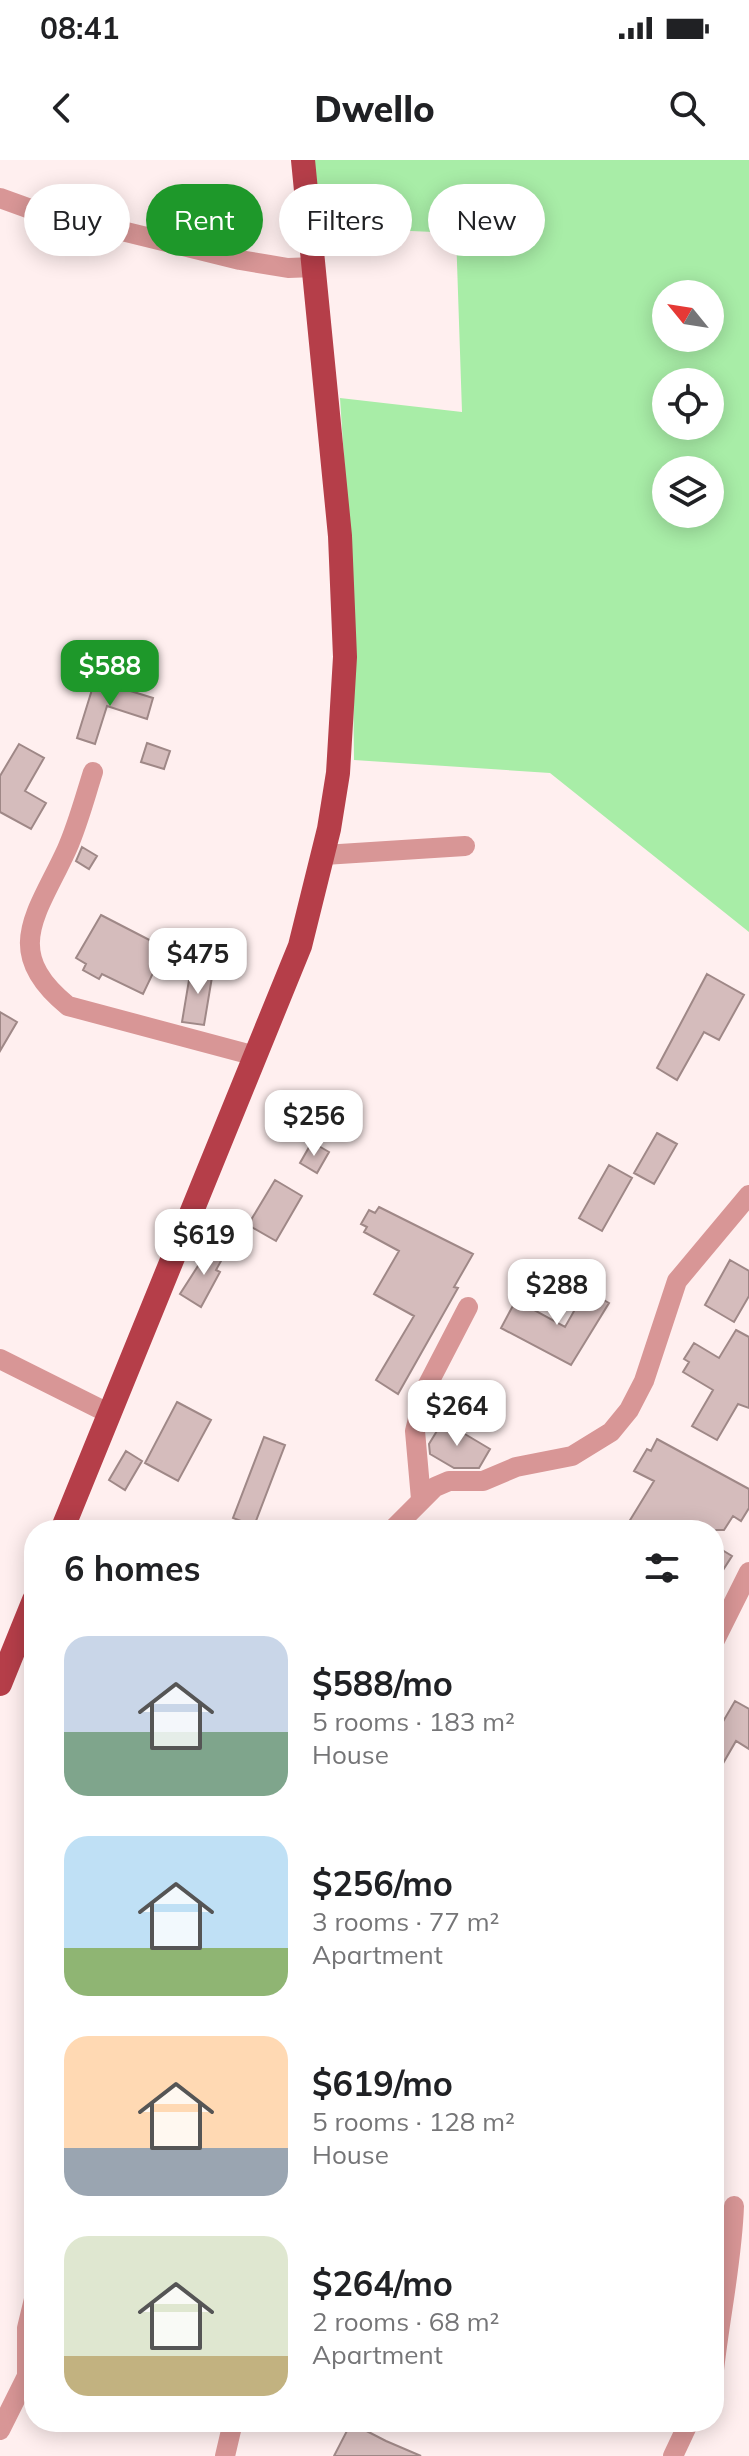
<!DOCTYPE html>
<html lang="en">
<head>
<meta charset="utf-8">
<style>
  body { margin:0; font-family:Mulish,sans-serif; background:#f2f2f2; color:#202124; height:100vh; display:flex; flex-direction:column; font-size:30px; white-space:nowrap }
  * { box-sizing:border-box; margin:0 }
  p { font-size:26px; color:#757577 }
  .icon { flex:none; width:44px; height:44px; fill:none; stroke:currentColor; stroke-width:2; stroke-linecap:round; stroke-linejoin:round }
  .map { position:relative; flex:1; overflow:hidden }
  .drawer { position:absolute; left:24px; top:1360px; width:700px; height:912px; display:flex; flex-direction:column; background:#fff; border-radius:32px; box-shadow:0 4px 20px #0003 }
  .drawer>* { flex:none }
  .top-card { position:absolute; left:24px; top:24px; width:702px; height:72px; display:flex; gap:16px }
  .needle { width:52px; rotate:300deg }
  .tools { position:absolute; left:652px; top:120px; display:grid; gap:16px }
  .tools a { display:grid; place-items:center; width:72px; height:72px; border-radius:50%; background:#fff; box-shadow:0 4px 20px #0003; font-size:40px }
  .price { position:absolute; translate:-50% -68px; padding:0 18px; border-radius:16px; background:#fff; color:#222; font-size:26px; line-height:52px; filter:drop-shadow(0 2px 4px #0008) }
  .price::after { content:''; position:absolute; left:50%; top:48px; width:24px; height:18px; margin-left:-12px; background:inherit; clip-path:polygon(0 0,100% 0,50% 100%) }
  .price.current { background:#1e982a; color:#fff }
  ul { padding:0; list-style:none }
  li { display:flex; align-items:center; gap:24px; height:200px; padding:0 40px }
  li span { display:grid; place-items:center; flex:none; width:224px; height:160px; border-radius:24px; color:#555 }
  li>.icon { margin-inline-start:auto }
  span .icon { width:96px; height:96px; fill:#fffc; stroke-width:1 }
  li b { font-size:34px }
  h2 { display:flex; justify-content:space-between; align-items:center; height:96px; padding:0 40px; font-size:34px }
  .pill { padding:0 28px; border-radius:36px; background:#fff; box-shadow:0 4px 20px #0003; font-size:28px; line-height:72px }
  .pill.current { background:#1e982a; color:#fff }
  .status { display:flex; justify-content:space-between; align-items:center; height:56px; padding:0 40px; background:#fff; direction:ltr }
  .status svg { height:22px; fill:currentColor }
  header { display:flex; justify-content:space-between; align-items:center; height:104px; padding:0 40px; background:#fff; font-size:36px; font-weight:800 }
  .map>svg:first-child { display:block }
  .green { fill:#a8eda7; fill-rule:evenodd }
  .building { fill:#d5bcbc; stroke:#9f8887; stroke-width:2 }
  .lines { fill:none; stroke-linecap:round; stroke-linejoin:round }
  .minor { stroke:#d89696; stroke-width:20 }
  .major { stroke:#b53e49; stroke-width:24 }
</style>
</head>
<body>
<div class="status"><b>08:41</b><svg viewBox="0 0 49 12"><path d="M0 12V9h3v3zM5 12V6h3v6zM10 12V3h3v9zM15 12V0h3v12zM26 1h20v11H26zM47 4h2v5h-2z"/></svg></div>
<header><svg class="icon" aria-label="back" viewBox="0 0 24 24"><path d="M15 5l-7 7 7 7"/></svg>Dwello<svg class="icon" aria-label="search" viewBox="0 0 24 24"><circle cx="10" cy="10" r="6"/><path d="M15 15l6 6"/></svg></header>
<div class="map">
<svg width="749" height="2296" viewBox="0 0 749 2296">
  <rect width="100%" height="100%" fill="#ffefef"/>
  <path class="green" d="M313 0H749V772L550 613 354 600 352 419 340 238 462 252 456 73 321 67ZM666 134H710V178H666ZM666 222H710V266H666ZM666 310H710V354H666Z"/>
  <path class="building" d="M95 520 153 538 147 559 107 546 95 584 77 578Z
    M147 583 170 591 164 609 141 602Z
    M19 584 44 598 25 631 46 643 31 669 0 652V616Z
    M82 687 97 696 89 709 76 701Z
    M101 755 165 788 143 834 102 814 99 819 83 810 86 804 76 798Z
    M191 808 213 811 204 865 182 862Z
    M707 814 744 835 719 880 704 872 677 920 657 908Z
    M0 852 17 862 0 891Z
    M657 973 677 984 654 1024 634 1013Z
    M312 982 329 992 317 1013 300 1003Z
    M609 1005 632 1018 602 1071 579 1058Z
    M275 1020 302 1036 276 1081 248 1065Z
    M379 1047 473 1094 454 1127 458 1128 398 1234 376 1220 414 1156 374 1134 399 1091 364 1072 367 1067 361 1064 369 1050 375 1053Z
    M212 1084 226 1092 216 1110 220 1112 201 1147 180 1134Z
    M730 1100 749 1111V1136L734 1162 705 1145Z
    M586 1130 609 1143 571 1205 501 1168 516 1140 565 1167Z
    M736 1170 749 1177V1248L738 1244 717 1280 692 1266 713 1230 683 1212 689 1202 684 1199 694 1183 719 1198Z
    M177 1242 211 1260 178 1321 145 1303Z
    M443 1261 490 1289 479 1308H454L430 1294 429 1284Z
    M264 1277 285 1285 254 1366 233 1358Z
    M657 1279 749 1329V1348L741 1361 733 1356 724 1370H624L654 1321 634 1311 647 1289 651 1291Z
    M126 1291 142 1301 125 1330 109 1320Z
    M714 1385 732 1396 714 1424Z
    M735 1541 749 1549V1589L736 1581 714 1619V1577Z
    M351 2263 386 2281 421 2296H334Z"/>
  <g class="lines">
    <path class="minor" d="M0 38 83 68 114 69 240 100 288 108 315 107
      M93 612C85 637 78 664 67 689 38 753 0 791 68 846L256 896
      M324 695 465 686
      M0 1199 108 1253
      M421 1339 415 1271 425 1230 468 1147
      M392 1370 435 1327 449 1321H483L516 1307 572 1296 611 1272 629 1250 644 1221 677 1121 749 1035
      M714 1482 749 1412
      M714 2210C720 2155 732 2102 734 2046
      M0 2270 27 2216V2168L34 2139
      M225 2296 233 2262
      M673 2296 689 2262"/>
    <path class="major" d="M62 1370 300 786 329 669 338 613 345 497 340 376 303 0
      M0 1524 34 1440"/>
  </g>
</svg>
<div class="tools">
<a><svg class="needle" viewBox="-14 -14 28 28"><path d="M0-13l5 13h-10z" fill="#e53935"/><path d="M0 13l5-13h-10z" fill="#757577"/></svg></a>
<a><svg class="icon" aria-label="locate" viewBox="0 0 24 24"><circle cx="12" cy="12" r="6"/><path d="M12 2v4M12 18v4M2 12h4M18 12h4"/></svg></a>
<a><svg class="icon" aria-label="layers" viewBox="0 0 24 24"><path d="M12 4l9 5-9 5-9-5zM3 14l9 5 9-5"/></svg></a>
</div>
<b class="price current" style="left:110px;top:548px">$588</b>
<b class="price" style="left:198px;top:836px">$475</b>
<b class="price" style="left:314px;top:998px">$256</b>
<b class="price" style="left:204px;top:1117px">$619</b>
<b class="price" style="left:557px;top:1167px">$288</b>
<b class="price" style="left:457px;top:1288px">$264</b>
<div class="top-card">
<a class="pill">Buy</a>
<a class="pill current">Rent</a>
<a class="pill">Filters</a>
<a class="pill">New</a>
</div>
<section class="drawer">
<h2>6 homes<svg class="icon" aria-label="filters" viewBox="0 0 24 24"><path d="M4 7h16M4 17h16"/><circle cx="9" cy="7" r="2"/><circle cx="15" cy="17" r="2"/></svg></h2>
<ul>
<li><span style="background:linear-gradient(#c9d6e8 60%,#7fa58c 0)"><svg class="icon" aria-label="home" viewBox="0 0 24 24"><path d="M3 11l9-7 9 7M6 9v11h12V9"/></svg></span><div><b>$588/mo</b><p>5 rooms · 183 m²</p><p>House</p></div></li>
<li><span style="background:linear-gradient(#bfe0f5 70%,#8fb573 0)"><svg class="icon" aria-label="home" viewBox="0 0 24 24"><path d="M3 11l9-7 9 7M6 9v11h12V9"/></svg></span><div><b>$256/mo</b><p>3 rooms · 77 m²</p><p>Apartment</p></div></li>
<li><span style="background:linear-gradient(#ffd9b3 70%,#9aa5b1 0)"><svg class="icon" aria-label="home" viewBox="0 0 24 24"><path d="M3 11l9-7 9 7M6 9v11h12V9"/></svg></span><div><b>$619/mo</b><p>5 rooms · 128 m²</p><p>House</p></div></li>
<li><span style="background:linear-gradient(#dfe7d0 75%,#c2b280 0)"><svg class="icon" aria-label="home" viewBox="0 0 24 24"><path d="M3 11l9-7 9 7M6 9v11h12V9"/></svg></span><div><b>$264/mo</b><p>2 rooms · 68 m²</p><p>Apartment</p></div></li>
</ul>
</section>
</div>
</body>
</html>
